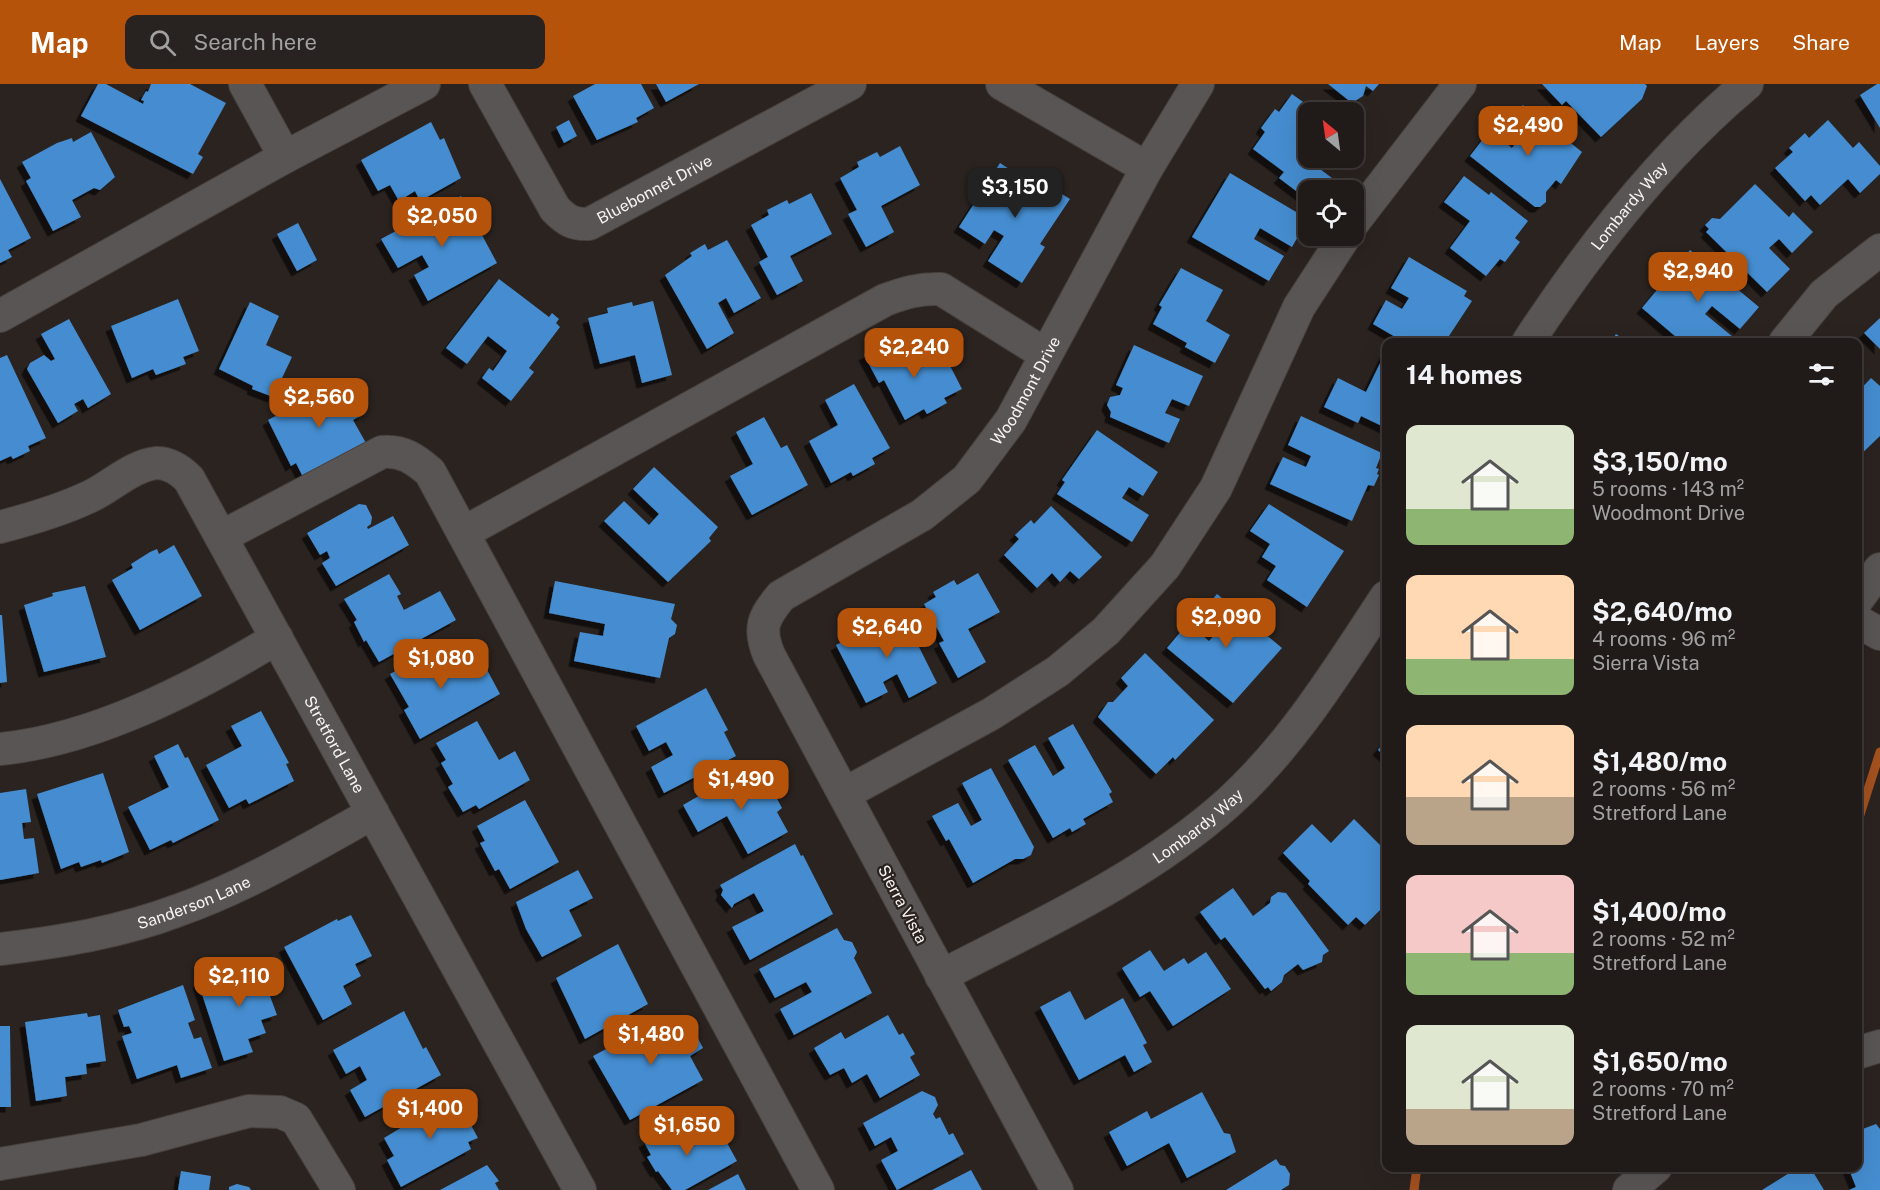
<!DOCTYPE html>
<html lang="en">
<head>
<meta charset="utf-8">
<style>
  body { margin:0; font-family:"Public Sans",sans-serif; background:#282321; color:#f1f3f6; height:100vh; display:flex; flex-direction:column; font-size:22px; white-space:nowrap }
  * { box-sizing:border-box; margin:0 }
  p { font-size:20px; color:#a2a1a2 }
  .icon { flex:none; width:33px; height:33px; fill:none; stroke:currentColor; stroke-width:2; stroke-linecap:round; stroke-linejoin:round }
  .map { position:relative; flex:1; overflow:hidden }
  .side { position:absolute; left:1382px; top:254px; width:480px; height:834px; display:flex; flex-direction:column; background:#201a18; border-radius:12px; box-shadow:0 6px 24px #0002,0 0 0 2px #3d3837 }
  .side>* { flex:none }
  .needle { width:39px; rotate:331deg }
  .tools { position:absolute; left:1298px; top:18px; display:grid; gap:12px }
  .tools a { display:grid; place-items:center; width:66px; height:66px; border-radius:12px; background:#201a18; box-shadow:0 6px 24px #0002,0 0 0 2px #3d3837; font-size:30px }
  .price { position:absolute; translate:-50% -51px; padding:0 14px; border-radius:12px; background:#b45309; color:#fff; font-size:20px; line-height:39px; filter:drop-shadow(0 2px 3px #0008) }
  .price::after { content:''; position:absolute; left:50%; top:36px; width:18px; height:14px; margin-left:-9px; background:inherit; clip-path:polygon(0 0,100% 0,50% 100%) }
  .price.current { background:#222; color:#fff }
  ul { padding:0; list-style:none }
  li { display:flex; align-items:center; gap:18px; height:150px; padding:0 24px }
  li span { display:grid; place-items:center; flex:none; width:168px; height:120px; border-radius:12px; color:#555 }
  li>.icon { margin-inline-start:auto }
  span .icon { width:72px; height:72px; fill:#fffc; stroke-width:1 }
  li b { font-size:26px }
  h2 { display:flex; justify-content:space-between; align-items:center; height:72px; padding:0 24px; font-size:26px }
  header { display:flex; align-items:center; gap:36px; box-sizing:border-box; height:84px; padding:0 30px; background:#b45309; color:#fff }
  header strong { font-size:28px }
  nav { display:flex; gap:33px; margin-inline-start:auto; font-size:21px }
  .search { width:420px; height:54px; background:#282321; display:flex; align-items:center; gap:15px; box-sizing:border-box; padding:0 21px; border-radius:12px; color:#a2a1a2; font-size:22px }
  .map>svg:first-child { display:block }
  .lines { fill:none; stroke-linecap:round; stroke-linejoin:round }
  .stream { stroke:#a4511f; stroke-width:9 }
  .building { fill:#448dd0; filter:url(#shadow) }
  .minor-casing { stroke:#47403d; stroke-width:34 }
  .minor { stroke:#595554; stroke-width:32 }
  .labels { text-anchor:middle; stroke-width:4.5; stroke-linejoin:round; paint-order:stroke }
  .street-label { font-size:16px; fill:#f8f3f1; stroke:#2a2320 }
</style>
</head>
<body>
<header>
<strong>Map</strong>
<div class="search"><svg class="icon" aria-label="search" viewBox="0 0 24 24"><circle cx="10" cy="10" r="6"/><path d="M15 15l6 6"/></svg>Search here</div>
<nav><a>Map</a><a>Layers</a><a>Share</a></nav>
</header>
<div class="map">
<svg width="1880" height="1106" viewBox="0 0 1880 1106">
  <defs>
    <filter id="shadow"><feDropShadow dx="-5.5" dy="5.5" stdDeviation="0" flood-color="#0009"/></filter>
  </defs>
  <rect width="100%" height="100%" fill="#2a2320"/>
  <g class="lines">
    <path class="stream" d="M1857 740 1880 668
      M1414 1106 1417 1083"/>
  </g>
  <path class="building" d="M98 0H106L143 20 144 17 141 16 146 7 148 8 151 0H190L226 19 198 70 203 73 193 90 81 32Z
    M595 0H641L654 24 636 34 638 38 597 56 573 12Z
    M656 0H699L666 18Z
    M1328 0H1379L1373 7 1366 2 1363 12 1352 19Z
    M1542 0H1645L1647 2 1642 15 1601 53 1566 17 1562 21Z
    M1877 0H1880V44L1860 11Z
    M1292 10 1317 28H1308V74H1316L1312 79 1332 94 1323 106H1308V116L1279 94 1284 88 1253 65 1265 48 1261 44 1275 25 1279 28Z
    M1523 21 1582 68 1561 100 1556 96 1546 108V118L1540 123H1535L1470 72 1490 46 1512 64 1520 53 1506 42Z
    M569 36 577 52 564 59 556 43Z
    M1828 36 1853 64 1859 58 1880 82V90L1860 109 1848 95 1820 121 1811 111 1805 117 1775 84 1793 68 1789 64 1805 49 1809 54Z
    M431 38 440 56 444 54 461 94 420 117 415 107 399 117 390 101 378 107 361 76Z
    M91 48 115 93 100 106 94 104 72 116 81 133 53 147 26 97 31 94 22 78 57 59 72 54 73 58Z
    M900 62 920 101 881 122 894 148 866 163 848 130 857 126 840 94 859 83 857 78 877 68 880 73Z
    M1000 79 1020 92 1024 86 1046 101 1044 103 1050 107 1052 104 1070 115 1040 160 1045 163 1022 199 988 177 1004 152 994 146 985 160 959 143Z
    M1230 89 1308 135 1292 163 1260 144 1254 155 1284 172 1269 197 1192 153Z
    M1464 92 1489 111 1491 108 1528 137 1515 154 1520 158 1505 178 1500 175 1486 192 1450 164 1470 137 1444 118Z
    M0 95 31 154 8 166 12 173 0 179Z
    M1755 100 1789 133 1793 128 1813 148 1792 169 1779 155 1769 164 1790 185 1767 208 1706 148 1709 145 1705 141 1712 134 1720 135Z
    M811 109 832 150 790 172 803 197 777 211 759 178 768 173 751 141 769 131 767 126 787 116 789 120Z
    M461 112 497 179 428 217 414 191 429 183 422 171 398 184 381 155Z
    M298 139 317 176 297 187 277 150Z
    M727 156 761 214 734 229 726 214 718 219 734 249 707 265 665 191 692 172 690 169 705 160 708 166Z
    M1690 166 1759 223 1740 245 1712 222 1705 230 1733 253 1729 258H1682L1642 224Z
    M1409 173 1467 207 1464 212 1472 217 1445 258H1404L1373 240 1386 216 1402 225 1409 214 1391 204Z
    M1181 184 1223 206 1206 237 1230 251 1215 279 1185 263 1187 259 1153 240 1162 223 1159 221Z
    M499 195 549 233 552 229 559 235 556 239 560 243 529 284 534 288 511 317 482 294 489 284 493 287 507 267 488 252 467 280 446 264Z
    M178 215 199 267 183 273 186 280 156 291 153 285 132 294 111 242Z
    M653 217 672 291 642 299 635 271 600 280 588 234 608 229 607 224 632 218 633 222Z
    M250 218 279 232 266 261 292 273 273 313 252 305 253 302 219 285Z
    M1880 234V265L1864 249Z
    M69 235 111 310 88 324 83 315 74 320 78 327 58 339 27 285 30 279 44 271 51 277 55 275 41 250Z
    M1616 250 1628 258H1611Z
    M893 256 907 282 934 268 938 274 944 270 962 305 944 314 947 319 927 330 924 325 905 336 884 296 879 299 864 271Z
    M1134 261 1203 292 1189 322 1172 315 1165 329 1180 335 1169 359 1110 333 1111 328 1107 321 1110 313 1120 311 1123 304 1116 301Z
    M1386 267V344L1361 332 1358 339 1324 323 1338 294 1366 308Z
    M7 271 46 354 28 362 30 367 13 375 11 372 0 377V274Z
    M1871 294 1880 302V352L1857 374V309Z
    M854 300 890 364 872 374 875 380 853 392 851 388 831 399 809 357 838 341 825 316Z
    M348 301 364 330 353 336 366 359 303 393 296 379 291 382 268 336 331 302 334 309Z
    M1301 332 1382 369 1376 384 1379 385 1377 390 1379 391 1374 402 1368 401 1352 437 1270 400 1283 373 1306 383 1311 372 1288 361Z
    M764 333 781 364 787 361 808 401 752 431 730 392 753 380 736 348Z
    M1097 346 1158 388 1143 412 1129 403 1122 414 1149 431 1132 458 1057 410 1065 398 1062 396Z
    M654 383 718 443 709 454 711 457 668 498 604 437 624 417 649 441 659 430 633 405Z
    M359 420 366 421 372 433 371 440 367 443 368 445 393 432 409 461 336 502 322 479 330 474 327 467 320 471 307 449Z
    M1269 420 1344 467 1307 523 1267 496 1276 482 1262 473 1270 460 1250 447Z
    M1051 422 1102 473 1079 495 1070 487 1060 498 1052 489 1037 504 1004 471 1019 455 1015 451 1031 436 1034 440Z
    M174 461 202 512 140 546 112 496 133 484 131 480 150 468 157 465 159 470Z
    M978 489 1000 528 968 545 986 578 958 594 939 559 944 557 924 520 936 513 933 508 954 496 957 501Z
    M389 490 401 510 397 512 404 526 440 507 456 536 379 578 366 556 364 558 354 538 357 536 344 515Z
    M555 497 675 520 671 535 677 541 675 550 669 554 660 594 574 577 580 548 603 552 605 540 549 529Z
    M85 502 106 573 44 588 24 521 53 512 52 509Z
    M1217 510 1282 564 1233 619 1167 564 1188 539 1209 557 1217 548 1198 532Z
    M901 527 937 599 909 614 897 590 883 598 888 608 866 619 836 561 867 545 869 550 881 545 878 538Z
    M0 531H2L7 598 0 599Z
    M448 558 467 592 485 582 500 610 420 655 404 626 409 623 390 590Z
    M1145 569 1214 636 1175 676 1173 673 1156 690 1098 633 1108 618H1113L1128 602 1121 594Z
    M706 604 728 646 724 648 736 672 664 709 651 683 673 671 666 658 649 667 636 642Z
    M261 627 289 679 286 680 294 697 249 720 246 715 229 724 206 681 242 662 231 642Z
    M477 637 499 676 515 667 530 696 479 725 476 721 463 728 448 703 453 700 441 679 446 676 436 659Z
    M1073 640 1112 708 1109 710 1113 718 1083 735 1086 740 1072 748 1070 744 1053 754 1008 676 1035 661 1053 692 1065 684 1048 654Z
    M1386 656V673L1378 666Z
    M178 660 185 674 188 673 219 736 173 759 171 756 150 766 128 723 169 703 154 672Z
    M991 684 1034 763 1031 771 1023 775H1015L973 799 949 755 946 757 932 732 958 719 971 742 982 736 962 699Z
    M755 686 766 704 770 702 782 724 777 728 788 748 748 770 727 732 698 748 683 721 711 705 713 709Z
    M103 689 129 768 102 779 101 776 81 783 79 778 61 785 37 710Z
    M26 705 31 738 22 739 24 755 34 754 39 789 0 796V709Z
    M525 716 559 778 510 805 499 785 495 787 480 759 485 757 477 742Z
    M1354 735 1386 767V820L1365 841 1356 833 1348 841 1308 800 1310 797 1283 769 1312 740 1331 759Z
    M795 760 801 772 803 771 833 830 750 876 732 843 764 827 754 809 734 820 732 824 721 811 723 806 720 801Z
    M578 786 593 814 569 826 582 852 542 873 526 845 516 818Z
    M1233 804 1253 832 1270 819 1271 813 1278 808 1286 809 1329 867 1323 871 1322 878 1303 886 1298 880 1284 891 1282 898 1271 907 1268 903 1265 905 1225 853 1221 856 1200 828Z
    M351 831 372 872 355 880 361 892 343 902 352 920 323 936 284 863 337 835 338 837Z
    M837 844 844 856 852 858 857 868 854 874 872 909 794 951 780 925 812 908 806 898 775 914 759 885Z
    M618 860 648 920 585 955 556 894Z
    M1150 866 1164 887 1184 874 1188 880 1206 868 1231 905 1173 942 1150 907 1140 913 1122 884Z
    M265 881 275 911 270 912 277 931 261 936 266 949 248 955 253 968 224 977 198 898 218 891 219 895 249 883 250 886Z
    M183 901 195 936 188 939 194 955 201 953 212 984 181 994 177 981 137 995 122 952 132 949 129 942 124 943 118 926Z
    M1070 907 1085 936 1123 914 1147 959 1143 961 1152 978 1134 988 1125 971 1079 996 1040 923Z
    M404 927 423 965 426 963 441 991 365 1033 350 1006 367 996 360 982 346 990 333 966Z
    M87 929 88 933 100 931 106 977 86 980 87 990 65 993 67 1012 36 1017 25 938Z
    M670 931 678 946 690 939 703 964 690 972 703 996 630 1036 593 972Z
    M888 931 899 951 903 949 915 970 910 973 920 991 880 1014 867 990 852 999 844 984 830 991 814 964 841 948 845 955Z
    M0 942H10L11 1023H0Z
    M922 1007 935 1013 938 1021 933 1030 936 1035 940 1033 949 1051 953 1049 964 1070 897 1106 881 1076 898 1067 891 1053 875 1062 863 1039Z
    M453 1008 478 1054 468 1058 471 1065 401 1103 387 1076 394 1072 384 1054 422 1031 419 1027Z
    M1202 1008 1224 1049 1230 1050 1236 1068 1187 1094 1169 1059 1127 1082 1109 1048 1147 1027 1151 1035Z
    M683 1037 697 1061 721 1048 737 1077 685 1106H672L658 1087 656 1088 647 1073 651 1071 644 1058Z
    M1876 1040 1880 1045V1106H1849L1856 1103 1848 1083H1857V1055L1863 1053 1860 1046Z
    M1276 1075 1280 1081 1285 1082 1290 1090 1289 1101 1281 1106H1226Z
    M487 1081 499 1097 495 1099 499 1106H440Z
    M1799 1083H1810L1824 1106H1762Z
    M971 1086 982 1106H932Z
    M181 1087 211 1092 209 1106H178Z
    M738 1090 746 1106H708Z
    M237 1100 249 1103 251 1106H229V1103Z"/>
  <g class="lines">
    <defs>
      <g id="minor">
        <path d="M245 0 285 73"/>
        <path id="s1" d="M485 0 555 125C566 136 573 141 589 140L850 0"/>
        <path d="M1002 0 1147 84"/>
        <path d="M1353 139 1460 0"/>
        <path d="M0 232 285 73 424 0"/>
        <path id="s2" d="M1528 258C1589 165 1661 72 1747 0"/>
        <path d="M1785 258 1824 210 1880 166"/>
        <path id="s3" d="M0 443C31 435 62 426 91 412 112 402 133 381 157 379 170 379 180 386 189 395L580 1106"/>
        <path d="M463 449 885 216C904 209 920 204 941 205L1045 270"/>
        <path d="M221 453 382 368C402 366 415 375 430 388L818 1106"/>
        <path d="M1857 516 1880 485"/>
        <path d="M1857 537 1880 550"/>
        <path d="M0 665C95 656 196 603 277 554"/>
        <path d="M844 710 991 630 1058 587 1106 547 1165 482 1216 404 1299 223 1345 152"/>
        <path id="s4" d="M0 865C61 858 121 848 179 826 247 802 310 764 373 729"/>
        <path id="s5" d="M941 892C1039 841 1146 793 1229 718 1293 660 1339 584 1386 513"/>
        <path d="M1857 969 1880 962"/>
        <path d="M0 1080 141 1056 249 1027 280 1028 296 1035 339 1106"/>
        <path id="s6" d="M1057 1106 769 571C758 544 763 534 781 512L922 431 967 395 1011 336 1147 84 1198 0"/>
        <path d="M1629 1106 1656 1083"/>
      </g>
    </defs>
    <use href="#minor" class="minor-casing"/>
    <use href="#minor" class="minor"/>
  </g>
  <g class="labels">
    <g class="street-label">
      <text dy="6" stroke="none"><textPath href="#s1" startOffset="256">Bluebonnet Drive</textPath></text>
      <text dy="6" stroke="none"><textPath href="#s2" startOffset="170">Lombardy Way</textPath></text>
      <text dy="6" stroke="none"><textPath href="#s6" startOffset="999">Woodmont Drive</textPath></text>
      <text dy="6" stroke="none"><textPath href="#s3" startOffset="510">Stretford Lane</textPath></text>
      <text dy="6" stroke="none"><textPath href="#s5" startOffset="298">Lombardy Way</textPath></text>
      <text dy="6" stroke="none"><textPath href="#s4" startOffset="200">Sanderson Lane</textPath></text>
      <text transform="translate(903 820) rotate(62)" y="6">Sierra Vista</text>
    </g>
  </g>
</svg>
<div class="tools">
<a><svg class="needle" viewBox="-14 -14 28 28"><path d="M0-13l5 13h-10z" fill="#e53935"/><path d="M0 13l5-13h-10z" fill="#a2a1a2"/></svg></a>
<a><svg class="icon" aria-label="locate" viewBox="0 0 24 24"><circle cx="12" cy="12" r="6"/><path d="M12 2v4M12 18v4M2 12h4M18 12h4"/></svg></a>
</div>
<b class="price" style="left:1528px;top:73px">$2,490</b>
<b class="price current" style="left:1015px;top:135px">$3,150</b>
<b class="price" style="left:442px;top:164px">$2,050</b>
<b class="price" style="left:1698px;top:219px">$2,940</b>
<b class="price" style="left:914px;top:295px">$2,240</b>
<b class="price" style="left:319px;top:345px">$2,560</b>
<b class="price" style="left:1226px;top:565px">$2,090</b>
<b class="price" style="left:887px;top:575px">$2,640</b>
<b class="price" style="left:441px;top:606px">$1,080</b>
<b class="price" style="left:741px;top:727px">$1,490</b>
<b class="price" style="left:239px;top:924px">$2,110</b>
<b class="price" style="left:651px;top:982px">$1,480</b>
<b class="price" style="left:430px;top:1056px">$1,400</b>
<b class="price" style="left:687px;top:1073px">$1,650</b>
<section class="side">
<h2>14 homes<svg class="icon" aria-label="filters" viewBox="0 0 24 24"><path d="M4 7h16M4 17h16"/><circle cx="9" cy="7" r="2"/><circle cx="15" cy="17" r="2"/></svg></h2>
<ul>
<li><span style="background:linear-gradient(#dfe7d0 70%,#8fb573 0)"><svg class="icon" aria-label="home" viewBox="0 0 24 24"><path d="M3 11l9-7 9 7M6 9v11h12V9"/></svg></span><div><b>$3,150/mo</b><p>5 rooms · 143 m²</p><p>Woodmont Drive</p></div></li>
<li><span style="background:linear-gradient(#ffd9b3 70%,#8fb573 0)"><svg class="icon" aria-label="home" viewBox="0 0 24 24"><path d="M3 11l9-7 9 7M6 9v11h12V9"/></svg></span><div><b>$2,640/mo</b><p>4 rooms · 96 m²</p><p>Sierra Vista</p></div></li>
<li><span style="background:linear-gradient(#ffd9b3 60%,#b9a48a 0)"><svg class="icon" aria-label="home" viewBox="0 0 24 24"><path d="M3 11l9-7 9 7M6 9v11h12V9"/></svg></span><div><b>$1,480/mo</b><p>2 rooms · 56 m²</p><p>Stretford Lane</p></div></li>
<li><span style="background:linear-gradient(#f6c9c9 65%,#8fb573 0)"><svg class="icon" aria-label="home" viewBox="0 0 24 24"><path d="M3 11l9-7 9 7M6 9v11h12V9"/></svg></span><div><b>$1,400/mo</b><p>2 rooms · 52 m²</p><p>Stretford Lane</p></div></li>
<li><span style="background:linear-gradient(#dfe7d0 70%,#b9a48a 0)"><svg class="icon" aria-label="home" viewBox="0 0 24 24"><path d="M3 11l9-7 9 7M6 9v11h12V9"/></svg></span><div><b>$1,650/mo</b><p>2 rooms · 70 m²</p><p>Stretford Lane</p></div></li>
</ul>
</section>
</div>
</body>
</html>
